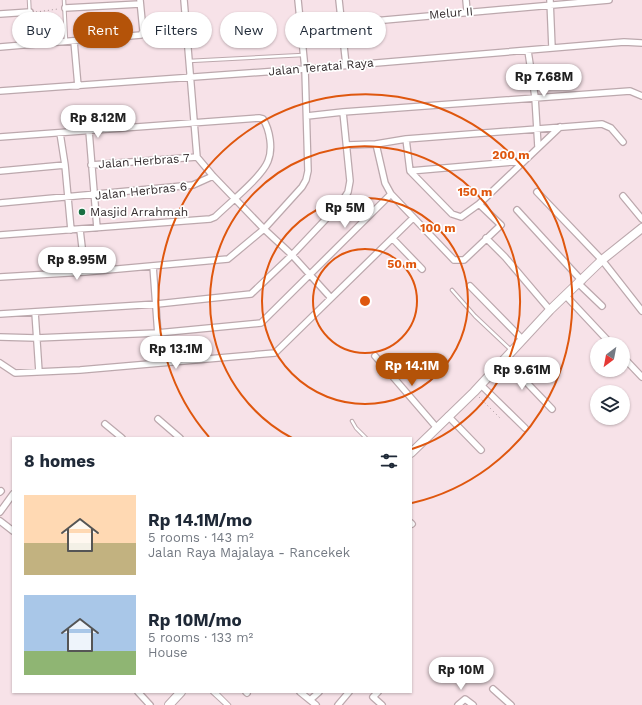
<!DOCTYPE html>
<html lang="en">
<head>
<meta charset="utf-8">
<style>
  body { margin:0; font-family:"Work Sans",sans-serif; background:#f2f2f3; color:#1f2937; height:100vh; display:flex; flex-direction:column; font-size:15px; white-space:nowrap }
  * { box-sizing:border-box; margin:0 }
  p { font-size:13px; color:#747a83 }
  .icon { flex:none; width:22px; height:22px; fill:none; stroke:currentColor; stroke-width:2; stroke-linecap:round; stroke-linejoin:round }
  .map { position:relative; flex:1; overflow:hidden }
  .sheet { position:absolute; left:12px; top:437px; width:400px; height:256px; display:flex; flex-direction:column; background:#fff; border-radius:0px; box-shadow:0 1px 3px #0004 }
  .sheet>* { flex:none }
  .banner { position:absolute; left:12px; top:12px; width:400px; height:36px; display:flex; gap:8px }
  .needle { width:26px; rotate:212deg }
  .fabs { position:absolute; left:590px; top:337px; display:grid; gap:8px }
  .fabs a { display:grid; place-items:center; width:40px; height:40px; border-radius:50%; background:#fff; box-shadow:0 1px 3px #0004; font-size:20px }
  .price { position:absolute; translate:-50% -34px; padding:0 9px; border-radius:14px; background:#fff; color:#222; font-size:13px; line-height:26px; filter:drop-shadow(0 1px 2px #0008) }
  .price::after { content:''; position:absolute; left:50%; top:24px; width:12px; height:9px; margin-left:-6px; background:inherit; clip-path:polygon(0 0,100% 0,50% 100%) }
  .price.active { background:#b45309; color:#fff }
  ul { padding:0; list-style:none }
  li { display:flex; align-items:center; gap:12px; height:100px; padding:0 12px }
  li span { display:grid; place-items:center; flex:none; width:112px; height:80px; border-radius:0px; color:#555 }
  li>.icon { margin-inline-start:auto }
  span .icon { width:48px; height:48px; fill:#fffc; stroke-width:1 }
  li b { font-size:17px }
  h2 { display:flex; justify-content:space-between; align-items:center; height:48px; padding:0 12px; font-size:17px }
  .chip { padding:0 14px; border-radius:18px; background:#fff; box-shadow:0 1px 3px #0004; font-size:14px; line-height:36px }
  .chip.active { background:#b45309; color:#fff }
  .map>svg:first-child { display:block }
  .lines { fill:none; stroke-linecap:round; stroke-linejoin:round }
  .service-casing { stroke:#bca8ad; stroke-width:4.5 }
  .minor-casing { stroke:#bca8ad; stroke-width:8 }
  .secondary-casing { stroke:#bca8ad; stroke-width:10 }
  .path { stroke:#a6969b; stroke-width:1; stroke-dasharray:1 3; stroke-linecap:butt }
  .service { stroke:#fff; stroke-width:2.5 }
  .minor { stroke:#fff; stroke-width:5.5 }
  .secondary { stroke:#fff; stroke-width:8 }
  .ring { fill:none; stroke:#df570e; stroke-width:2 }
  .poi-dot { fill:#196f42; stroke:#fff; stroke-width:1.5 }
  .labels { text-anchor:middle; stroke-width:3.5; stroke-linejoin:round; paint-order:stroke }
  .street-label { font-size:12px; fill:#362e30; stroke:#fff }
  .poi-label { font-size:12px; fill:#362e30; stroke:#fff; text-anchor:start }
  .centre { fill:#df570e; stroke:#fff; stroke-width:2 }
  .ring-label { font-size:12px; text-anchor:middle; font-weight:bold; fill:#df570e; stroke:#fff; stroke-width:3.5; stroke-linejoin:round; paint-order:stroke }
</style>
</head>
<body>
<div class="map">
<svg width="642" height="705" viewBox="0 0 642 705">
  <rect width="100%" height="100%" fill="#f7e2e8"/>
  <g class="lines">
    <defs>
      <path id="service" d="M29 0 31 43
        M64 0 66 41
        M189 61 303 55
        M452 290 475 316 510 349
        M352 421 356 428 366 438
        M212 692 226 705
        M216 692 229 705"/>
      <path id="minor" d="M184 0 197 157 213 176 264 229 292 255 331 298
        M339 0 346 65
        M466 0 467 11
        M550 0 552 48
        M65 8 140 4
        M0 14 30 12
        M340 24 609 0
        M74 41 78 86
        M0 47 141 35 143 31 140 0
        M528 51 535 97 538 147
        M0 91 305 69 624 42 642 43
        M307 116 343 112 630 91 642 96
        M89 131 97 228
        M60 133 65 165 71 230
        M0 137 259 118 263 119C270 130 273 149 268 161 262 177 228 204 215 217L210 219 0 235
        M406 139 410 171 452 214 461 217 479 204 560 127
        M376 144 385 183 391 194 454 260H464L501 225 479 204
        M347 145 376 144 406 139 602 124 611 128 623 142
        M91 165 197 157
        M0 171 65 165
        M410 171 523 161
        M537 192 602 260 642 311
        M623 196 642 219
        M0 203 193 185 213 176
        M517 210 582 281
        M80 230 85 272
        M486 238 505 257 550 310
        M393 239 422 269
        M153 266 160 363
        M0 277 85 272 228 259 264 229 302 187 306 180 308 171 305 69 298 0
        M579 284 602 306
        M470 286 523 340
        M566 296 611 344
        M35 312 39 372
        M0 314 157 304 251 294 292 255 341 203 348 192 350 181 343 112
        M0 337 36 338 157 333 261 323 391 194
        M375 356 437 428
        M623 357 642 377
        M505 360 552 409
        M0 363 15 373 80 370 275 353 413 218
        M481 385 525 428
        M448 416 481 450
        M158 419 180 438
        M105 424 122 438
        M0 492 1 491
        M0 512 13 494
        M0 521 13 531
        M411 523 412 524
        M493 689 511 705
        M138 692 150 705
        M246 692 247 693
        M300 692 316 705
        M378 692 373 697 382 705
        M310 700 319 692
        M338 705 349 692
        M458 705 465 699 473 705"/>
      <path id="secondary" d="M411 453 474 392 550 310 602 260 642 228
        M169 705 181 692"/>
    </defs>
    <use href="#service" class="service-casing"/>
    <use href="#minor" class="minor-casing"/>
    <use href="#secondary" class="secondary-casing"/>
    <path class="path" d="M36 12 58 9
      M479 397 500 418"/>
    <use href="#service" class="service"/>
    <use href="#minor" class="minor"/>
    <use href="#secondary" class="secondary"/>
  </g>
  <g class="ring">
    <circle cx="365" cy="301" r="52"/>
    <circle cx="365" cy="301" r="103"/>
    <path d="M292 438A155 155 0 1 1 412 449"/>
    <path d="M209 437A207 207 0 1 1 412 503"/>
  </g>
  <circle class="poi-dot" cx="82" cy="212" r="4"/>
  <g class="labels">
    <g class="street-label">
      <text transform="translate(451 13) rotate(-5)" y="4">Melur II</text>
      <text transform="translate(321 67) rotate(-5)" y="4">Jalan Teratai Raya</text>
      <text transform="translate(144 161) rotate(-4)" y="4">Jalan Herbras 7</text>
      <text transform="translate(141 191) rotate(-6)" y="4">Jalan Herbras 6</text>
    </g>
    <g class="poi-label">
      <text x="90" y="216">Masjid Arrahmah</text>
    </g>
  </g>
  <circle cx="365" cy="301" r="6" class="centre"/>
  <g class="ring-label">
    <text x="511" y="159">200 m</text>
    <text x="475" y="196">150 m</text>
    <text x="438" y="232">100 m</text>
    <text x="402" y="268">50 m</text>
  </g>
</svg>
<div class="fabs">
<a><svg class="needle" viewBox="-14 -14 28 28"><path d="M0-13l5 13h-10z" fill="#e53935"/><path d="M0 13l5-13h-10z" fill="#747a83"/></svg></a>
<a><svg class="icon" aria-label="layers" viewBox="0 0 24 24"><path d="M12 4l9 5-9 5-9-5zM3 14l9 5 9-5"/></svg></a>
</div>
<b class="price" style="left:544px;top:98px">Rp 7.68M</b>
<b class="price" style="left:98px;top:139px">Rp 8.12M</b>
<b class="price" style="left:345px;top:229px">Rp 5M</b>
<b class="price" style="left:77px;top:281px">Rp 8.95M</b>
<b class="price" style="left:176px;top:370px">Rp 13.1M</b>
<b class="price active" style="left:412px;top:387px">Rp 14.1M</b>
<b class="price" style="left:522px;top:391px">Rp 9.61M</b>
<b class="price" style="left:461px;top:691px">Rp 10M</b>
<div class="banner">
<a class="chip">Buy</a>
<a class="chip active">Rent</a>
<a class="chip">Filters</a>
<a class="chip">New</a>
<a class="chip">Apartment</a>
</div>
<section class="sheet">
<h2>8 homes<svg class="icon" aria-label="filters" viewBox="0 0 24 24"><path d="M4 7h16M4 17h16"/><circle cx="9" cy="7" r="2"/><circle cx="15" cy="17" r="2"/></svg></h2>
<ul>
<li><span style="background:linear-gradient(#ffd9b3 60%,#c2b280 0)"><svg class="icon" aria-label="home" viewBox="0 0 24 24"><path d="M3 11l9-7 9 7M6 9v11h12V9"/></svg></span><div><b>Rp 14.1M/mo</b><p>5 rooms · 143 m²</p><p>Jalan Raya Majalaya - Rancekek</p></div></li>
<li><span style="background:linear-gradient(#a9c7e8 70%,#8fb573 0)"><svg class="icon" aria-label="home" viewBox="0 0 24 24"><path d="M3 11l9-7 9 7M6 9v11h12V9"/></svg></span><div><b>Rp 10M/mo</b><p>5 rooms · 133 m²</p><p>House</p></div></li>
</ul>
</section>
</div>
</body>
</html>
